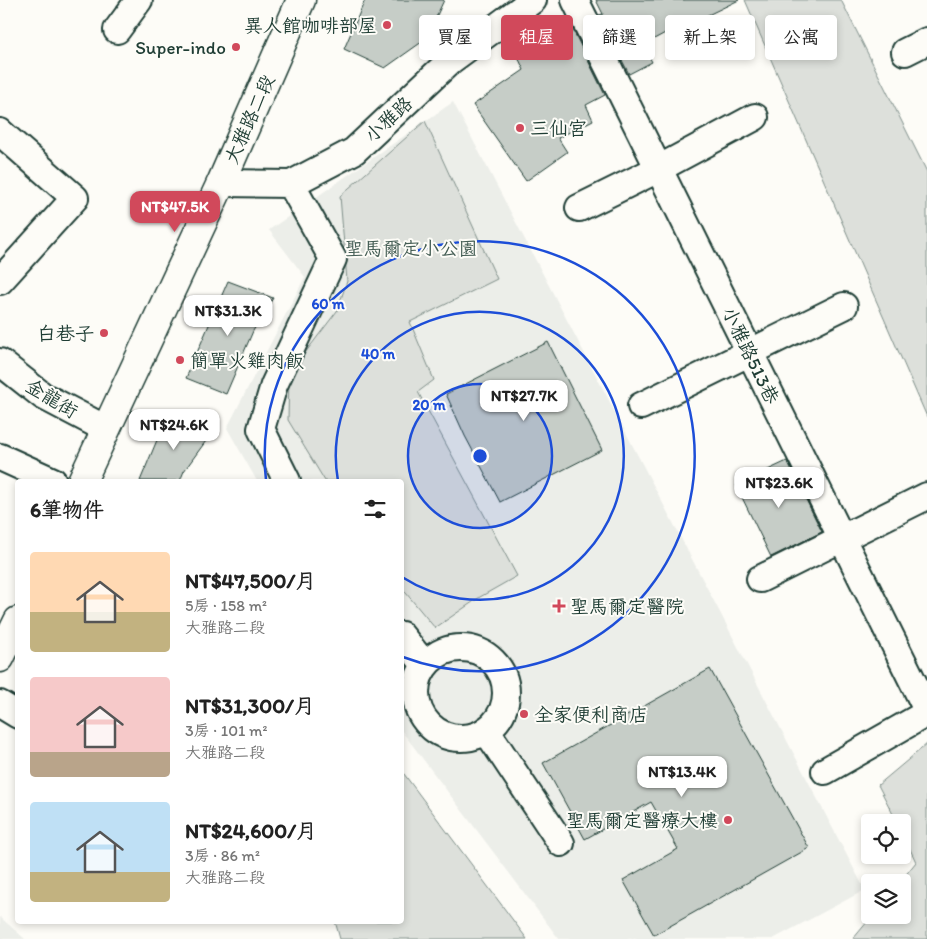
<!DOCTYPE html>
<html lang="zh-TW">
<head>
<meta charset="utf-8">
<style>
  body { margin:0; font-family:Itim,"LXGW WenKai TC",sans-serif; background:#f2f2f2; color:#222; height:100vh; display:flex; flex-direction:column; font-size:19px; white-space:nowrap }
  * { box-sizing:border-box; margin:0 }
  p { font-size:16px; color:#767676 }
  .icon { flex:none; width:28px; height:28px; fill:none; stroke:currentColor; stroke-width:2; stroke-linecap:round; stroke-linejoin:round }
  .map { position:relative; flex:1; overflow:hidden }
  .panel { position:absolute; left:15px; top:479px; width:389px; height:445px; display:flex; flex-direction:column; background:#fff; border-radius:5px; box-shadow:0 2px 8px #0003 }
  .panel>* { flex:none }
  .banner { position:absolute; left:419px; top:15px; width:432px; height:45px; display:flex; gap:10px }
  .fabs { position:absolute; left:861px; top:814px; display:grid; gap:10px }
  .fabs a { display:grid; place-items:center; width:50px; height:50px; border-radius:5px; background:#fff; box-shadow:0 2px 8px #0003; font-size:25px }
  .price { position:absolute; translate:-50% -42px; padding:0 11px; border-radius:10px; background:#fff; color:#222; font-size:16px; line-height:32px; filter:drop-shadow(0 1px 2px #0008) }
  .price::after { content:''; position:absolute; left:50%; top:30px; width:15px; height:11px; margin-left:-8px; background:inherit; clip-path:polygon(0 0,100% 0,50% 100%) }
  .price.on { background:#d1495b; color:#fff }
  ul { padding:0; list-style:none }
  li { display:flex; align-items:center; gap:15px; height:125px; padding:0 15px }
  li span { display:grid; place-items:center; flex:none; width:140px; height:100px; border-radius:5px; color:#555 }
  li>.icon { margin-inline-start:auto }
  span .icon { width:60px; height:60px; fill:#fffc; stroke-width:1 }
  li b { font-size:21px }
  h2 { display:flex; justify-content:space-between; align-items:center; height:60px; padding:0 15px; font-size:21px }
  .tag { padding:0 18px; border-radius:5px; background:#fff; box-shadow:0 2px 8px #0003; font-size:18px; line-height:45px }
  .tag.on { background:#d1495b; color:#fff }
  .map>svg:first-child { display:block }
  .built { fill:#eceee9 }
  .green { fill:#dde0db; stroke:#7e8e88 }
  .building { fill:#c6cdc7; stroke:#1f3d34 }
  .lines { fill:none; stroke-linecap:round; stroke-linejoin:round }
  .minor-casing { stroke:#1f3d34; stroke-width:30 }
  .major-casing { stroke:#1f3d34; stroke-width:31 }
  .minor { stroke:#fdfcf7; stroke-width:26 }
  .major { stroke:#fdfcf7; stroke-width:28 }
  .ring { fill:none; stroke:#1d4ed8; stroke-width:2.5 }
  .poi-dot { fill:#d1495b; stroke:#fdfcf7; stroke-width:2 }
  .labels { text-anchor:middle; stroke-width:4; stroke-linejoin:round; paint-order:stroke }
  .poi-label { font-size:19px; fill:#1f3d34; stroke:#fdfcf7; text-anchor:end }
  .street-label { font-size:19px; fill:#1f3d34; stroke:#fdfcf7 }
  .park-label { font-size:19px; fill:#455e55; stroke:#fdfcf7 }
  .centre { fill:#1d4ed8; stroke:#fdfcf7; stroke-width:2.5 }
  .ring-label { font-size:15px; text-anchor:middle; font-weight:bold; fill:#1d4ed8; stroke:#fdfcf7; stroke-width:4; stroke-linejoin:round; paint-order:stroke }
</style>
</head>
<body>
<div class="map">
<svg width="927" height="939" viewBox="0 0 927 939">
  <rect width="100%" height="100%" fill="#fdfcf7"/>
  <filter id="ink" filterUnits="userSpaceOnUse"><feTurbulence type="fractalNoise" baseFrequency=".02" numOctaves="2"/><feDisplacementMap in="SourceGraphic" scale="10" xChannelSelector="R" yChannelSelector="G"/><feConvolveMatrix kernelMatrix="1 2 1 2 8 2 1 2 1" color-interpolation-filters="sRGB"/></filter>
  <g filter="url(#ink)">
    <path class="built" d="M453 102 865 890 773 939H559L401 730V481H257L227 428 305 277 269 230Z
      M0 917 25 939H0Z"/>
    <path class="green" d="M745 0H841L927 172V417Z
      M425 121 497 279 410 322 434 380 418 392 517 576 480 597 435 628 401 587V481H325L288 420 289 374 337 311 347 281 340 196Z
      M927 744V939H853L873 915H902V882H900L916 862 903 834 902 822H897L878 785Z
      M401 770 527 939H340L335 921H401Z"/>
    <path class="building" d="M365 0H444L426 39 385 68 344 49Z
      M596 0H739L681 28 680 25 643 45 652 62 629 74 599 15 603 14Z
      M572 28 605 95 586 105 593 120 558 138 567 152 526 181 473 105 524 70 517 55Z
      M228 281 273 298 253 331 226 394 186 378Z
      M548 342 602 450 500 502 465 436 446 394Z
      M167 416 211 434 184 471 180 481H140Z
      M787 461 822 532 771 557 736 485Z
      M710 669 809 848 654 935 623 880 678 849 651 802 585 839 543 763Z"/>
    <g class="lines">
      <defs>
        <path id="minor" d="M575 0 927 710
          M117 30 139 0
          M905 52 927 41
          M0 132 75 198 0 281
          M221 183 291 184 354 151 450 61 533 0
          M579 208 658 169 755 117
          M0 362 43 396 106 429
          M641 406 844 306
          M0 457 53 481
          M287 481 261 429 274 385 333 259 291 184
          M760 579 927 496
          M401 635 425 665
          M416 693a45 45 0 1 1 90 0a45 45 0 1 1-90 0Z
          M0 704 18 715
          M486 730 561 843
          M825 771 927 713"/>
        <path id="major" d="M82 481 221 183 301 0
          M0 658 18 621"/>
      </defs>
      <use href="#minor" class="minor-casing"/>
      <use href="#major" class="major-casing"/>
      <use href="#minor" class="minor"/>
      <use href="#major" class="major"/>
    </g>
  </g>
  <circle cx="480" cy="456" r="72" fill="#1d4ed8" fill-opacity=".12"/>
  <g class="ring">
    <circle cx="480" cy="456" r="72"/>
    <path d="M338 481A144 144 0 1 1 402 577"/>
    <path d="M266 480A215 215 0 1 1 403 657"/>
  </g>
  <g class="poi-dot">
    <circle cx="387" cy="25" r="5"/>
    <circle cx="236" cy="47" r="5"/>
    <circle cx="520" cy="128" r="5"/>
    <circle cx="104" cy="333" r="5"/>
    <circle cx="180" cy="360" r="5"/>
    <path d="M556.5 598.5h5v5h5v5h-5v5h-5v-5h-5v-5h5z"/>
    <circle cx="524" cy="714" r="5"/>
    <circle cx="728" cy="820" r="5"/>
  </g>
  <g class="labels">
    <g class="poi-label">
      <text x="377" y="32">異人館咖啡部屋</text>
      <text x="226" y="54">Super-indo</text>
      <text x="530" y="135" text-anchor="start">三仙宮</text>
      <text x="94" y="340">白巷子</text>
      <text x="190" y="367" text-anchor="start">簡單火雞肉飯</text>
      <text x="570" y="613" text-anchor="start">聖馬爾定醫院</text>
      <text x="534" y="721" text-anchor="start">全家便利商店</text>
      <text x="718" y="827">聖馬爾定醫療大樓</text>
    </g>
    <g class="street-label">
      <text transform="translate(249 119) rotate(-66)" y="7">大雅路二段</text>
      <text transform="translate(388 119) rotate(-43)" y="7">小雅路</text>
      <text transform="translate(751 355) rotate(64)" y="7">小雅路513巷</text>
      <text transform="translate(52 398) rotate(31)" y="7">金龍街</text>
    </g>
    <g class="park-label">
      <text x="411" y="255">聖馬爾定小公園</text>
    </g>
  </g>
  <circle cx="480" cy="456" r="8" class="centre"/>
  <g class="ring-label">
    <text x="328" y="309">60 m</text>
    <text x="378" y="359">40 m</text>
    <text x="429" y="410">20 m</text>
  </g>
</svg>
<div class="fabs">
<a><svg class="icon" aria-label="locate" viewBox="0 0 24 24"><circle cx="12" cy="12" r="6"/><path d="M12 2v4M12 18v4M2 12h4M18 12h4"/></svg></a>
<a><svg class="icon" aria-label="layers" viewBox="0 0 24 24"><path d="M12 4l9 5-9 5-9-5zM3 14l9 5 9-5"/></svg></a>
</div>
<b class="price on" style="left:175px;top:233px">NT$47.5K</b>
<b class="price" style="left:228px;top:337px">NT$31.3K</b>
<b class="price" style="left:524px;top:422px">NT$27.7K</b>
<b class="price" style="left:174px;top:451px">NT$24.6K</b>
<b class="price" style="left:779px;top:509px">NT$23.6K</b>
<b class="price" style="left:682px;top:798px">NT$13.4K</b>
<div class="banner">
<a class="tag">買屋</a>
<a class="tag on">租屋</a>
<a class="tag">篩選</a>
<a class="tag">新上架</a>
<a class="tag">公寓</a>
</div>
<section class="panel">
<h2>6筆物件<svg class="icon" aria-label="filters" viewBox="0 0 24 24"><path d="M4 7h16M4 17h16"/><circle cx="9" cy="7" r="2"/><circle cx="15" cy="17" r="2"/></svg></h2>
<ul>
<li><span style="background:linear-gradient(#ffd9b3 60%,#c2b280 0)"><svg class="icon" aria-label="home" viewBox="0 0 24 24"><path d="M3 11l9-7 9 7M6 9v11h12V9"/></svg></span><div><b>NT$47,500/月</b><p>5房 · 158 m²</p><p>大雅路二段</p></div></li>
<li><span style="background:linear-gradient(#f6c9c9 75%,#b9a48a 0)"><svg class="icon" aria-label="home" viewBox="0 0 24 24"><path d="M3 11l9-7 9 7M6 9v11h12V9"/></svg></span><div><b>NT$31,300/月</b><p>3房 · 101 m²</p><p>大雅路二段</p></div></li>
<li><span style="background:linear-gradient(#bfe0f5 70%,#c2b280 0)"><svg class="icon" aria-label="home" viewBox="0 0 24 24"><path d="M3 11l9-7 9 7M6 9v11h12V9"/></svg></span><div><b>NT$24,600/月</b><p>3房 · 86 m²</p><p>大雅路二段</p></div></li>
</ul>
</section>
</div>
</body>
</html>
